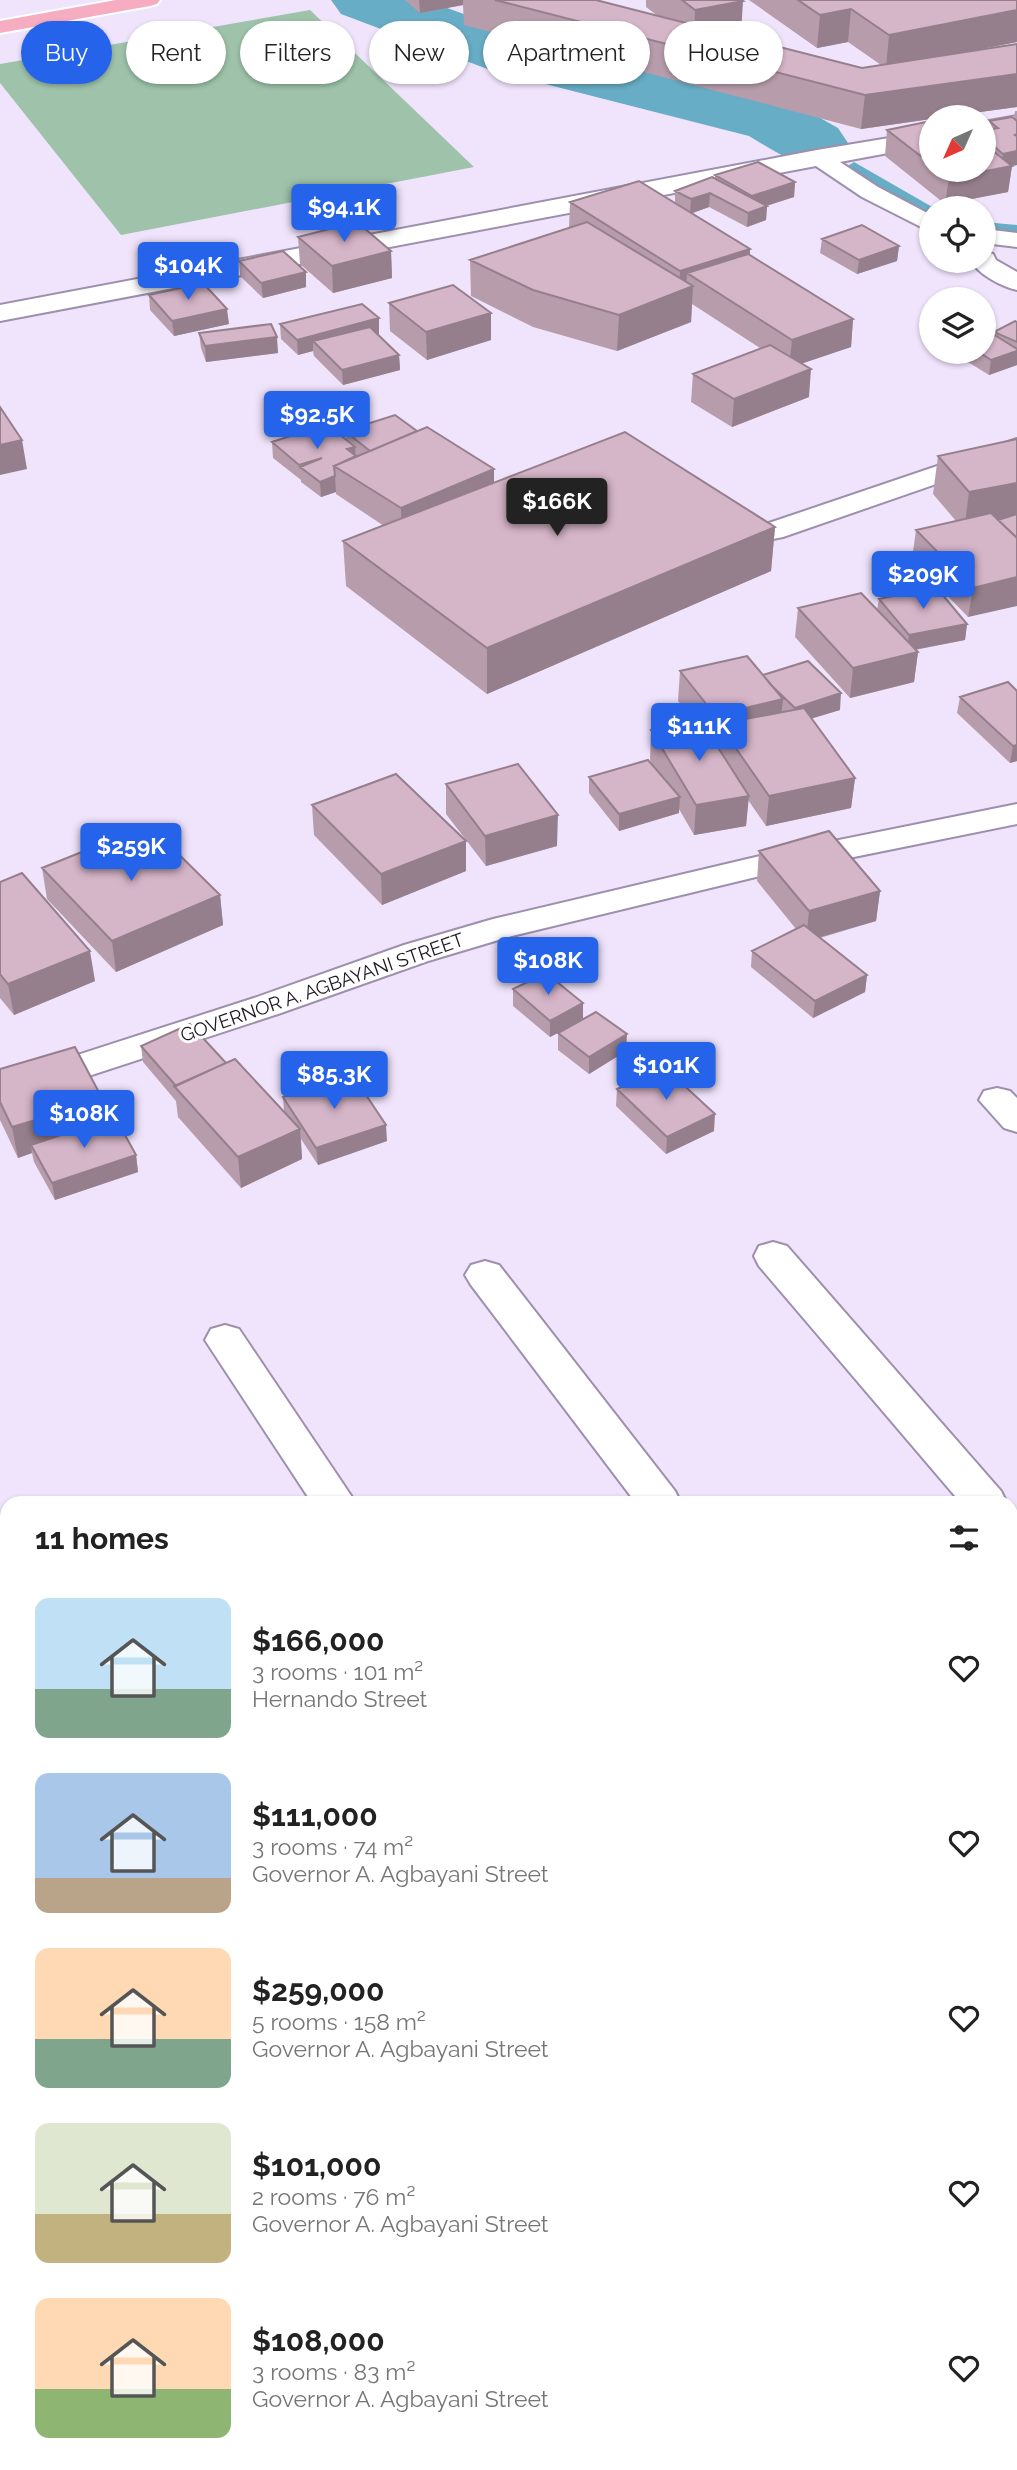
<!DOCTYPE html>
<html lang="en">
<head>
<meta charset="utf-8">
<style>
  body { margin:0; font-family:Raleway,sans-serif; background:#f6f6f6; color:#222; height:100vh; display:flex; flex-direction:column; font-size:26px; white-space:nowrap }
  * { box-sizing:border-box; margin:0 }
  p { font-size:23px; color:#767676 }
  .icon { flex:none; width:38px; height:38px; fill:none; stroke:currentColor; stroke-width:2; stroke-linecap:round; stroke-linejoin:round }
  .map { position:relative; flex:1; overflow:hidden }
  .side { position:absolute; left:0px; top:1496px; width:1018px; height:975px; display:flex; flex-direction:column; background:#fff; border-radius:21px 21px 0 0; box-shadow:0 2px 5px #0004 }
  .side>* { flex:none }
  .hud { position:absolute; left:21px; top:21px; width:976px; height:63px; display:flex; gap:14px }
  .needle { width:46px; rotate:225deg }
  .controls { position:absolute; left:919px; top:105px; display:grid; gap:14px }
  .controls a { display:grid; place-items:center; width:77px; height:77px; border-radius:50%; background:#fff; box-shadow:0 2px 5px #0004; font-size:35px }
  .price { position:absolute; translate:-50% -60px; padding:0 16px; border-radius:7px; background:#2563eb; color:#fff; font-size:23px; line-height:46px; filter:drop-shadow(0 2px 4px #0008) }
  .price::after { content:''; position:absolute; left:50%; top:42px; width:21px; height:16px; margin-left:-10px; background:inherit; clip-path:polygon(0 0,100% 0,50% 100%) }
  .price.active { background:#222; color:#fff }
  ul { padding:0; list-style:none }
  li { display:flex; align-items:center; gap:21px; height:175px; padding:0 35px }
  li span { display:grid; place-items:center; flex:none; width:196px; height:140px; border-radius:14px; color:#555 }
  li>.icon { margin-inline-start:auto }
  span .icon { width:84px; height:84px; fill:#fffc; stroke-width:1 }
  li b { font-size:30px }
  h2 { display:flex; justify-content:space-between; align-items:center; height:84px; padding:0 35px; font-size:30px }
  .chip { padding:0 24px; border-radius:32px; background:#fff; box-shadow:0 2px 5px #0004; font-size:24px; line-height:63px }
  .chip.active { background:#2563eb; color:#fff }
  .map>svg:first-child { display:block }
  .green { fill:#9ec2aa }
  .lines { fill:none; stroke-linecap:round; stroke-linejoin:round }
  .stream { fill:#67adc5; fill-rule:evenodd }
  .river { fill:#67adc5; fill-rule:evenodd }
  .minor-casing { stroke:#9e8fac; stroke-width:4 }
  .major-casing { stroke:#fff; stroke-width:4 }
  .minor { fill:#fff; fill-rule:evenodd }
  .major { fill:#f7adc1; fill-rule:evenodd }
  .wall { fill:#b79cac }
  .shaded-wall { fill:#957f8c }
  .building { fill:#d5b5c8; stroke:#957f8c; stroke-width:2 }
  .labels { text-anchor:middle; stroke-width:6; stroke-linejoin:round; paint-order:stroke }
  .street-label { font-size:19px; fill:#1c1621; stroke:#fff }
</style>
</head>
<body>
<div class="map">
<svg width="1017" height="2470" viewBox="0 0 1017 2470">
  <rect width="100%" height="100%" fill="#f0e4fc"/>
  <path class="green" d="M310 10 474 167 121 235 0 83V64Z"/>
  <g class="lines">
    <path class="stream" d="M854 162 934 208H931V216L850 169 848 166Z
      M984 222 1017 225V233L984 230Z"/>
    <path class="river" d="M331 0H425L538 41 799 106 838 128 848 143 838 158C795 169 785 157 749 136L490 70 341 14Z"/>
    <defs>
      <path id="minor" d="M1017 116V130L984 136V122Z
        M931 131V145L840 162 878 187 931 215V232L862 197 816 166 0 321V305L817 150Z
        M984 229 1017 233V247L984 243Z
        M984 252 993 254 996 260 1017 272V290C1003 287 977 274 972 261H984Z
        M1017 439V456L783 537 773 539 763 537 759 531 763 525Z
        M1017 804V824L760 876 512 936 428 961 278 1014 0 1105V1080L254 998 404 945 493 919 760 856Z
        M997 1088 1010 1091 1017 1098V1132L1004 1128 979 1100 984 1091Z
        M773 1242 787 1246 1001 1491 1007 1503H961L759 1266 754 1256 759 1246Z
        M485 1261 499 1265 675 1491 681 1503H636L471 1285 465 1275 471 1265Z
        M225 1325 239 1329 356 1503H312L205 1340 211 1329Z
        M1012 1516 1017 1518V1556L1012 1554Z
        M1017 1588V1624L1012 1626V1590Z
        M0 1687 7 1689V1740L0 1738Z"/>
      <path id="major" d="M116 0H160L157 4 150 6 0 33V21Z"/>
    </defs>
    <use href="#minor" class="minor-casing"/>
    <use href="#major" class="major-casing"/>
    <use href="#minor" class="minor"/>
    <use href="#major" class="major"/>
  </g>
  <path class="wall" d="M405 0H596L658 16 646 7V0H741V34L735 35 862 68 881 65 848 42 817 48 749 0H1017V42L975 50 1017 44V107L943 117H931V119L861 129 464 25 463 5 420 13Z
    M1015 111H1017V165L1012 166 1008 192 945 204 885 156 887 130 931 121V170H984V130H988L989 121 1014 118Z
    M715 175 795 182 794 197 767 205 766 220 747 227 709 207 692 213 750 249V255L853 319 851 347 802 363 809 397 732 427 691 402 693 374 760 348 692 304 691 322 617 351 533 327 471 296 470 260 569 228 570 202 675 203V191L715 178Z
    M298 237 391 251 392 278 333 293 300 264Z
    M822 239 899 246 897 261 857 274 820 253Z
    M239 261 306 272V287L263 298 240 276Z
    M149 295 229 324 174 336 150 310Z
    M389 303 491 340 427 360 390 331Z
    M1017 322V365L989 375 963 359 964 352H984L994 332Z
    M280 324 379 334H378L399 355 400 370 343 385 314 356 313 351 298 355 281 339Z
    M199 333 278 353 206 362 201 348Z
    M345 431H417L494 482 775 527 771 571 487 694 346 586 343 541 384 526 336 494V492L321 497 301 482V480L273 458 272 442 346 439Z
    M1017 439 968 617 912 559 916 530 956 521 933 494 938 456Z
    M879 599 967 624 965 640 915 650 918 652 914 682 850 698 795 637 798 608 877 610Z
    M680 671 763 675 840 710 811 718 855 778 851 808 766 826 748 800 746 826 694 835 679 809V813L619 831 589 793V777L655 769 650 760 651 730 695 722 678 701Z
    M1017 691V761L1010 763 957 713 960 697Z
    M446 784 557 846 486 866 446 814Z
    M312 805 466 841V871L382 905 314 835Z
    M759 851 880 891 876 921 820 938 867 975 865 992 813 1018 751 967 752 951 796 929 757 881Z
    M42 868 220 895 223 925 116 972 47 899Z
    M0 882 95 981 14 1015 0 998Z
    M513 989 583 1019 626 1051 589 1074 558 1050V1033L567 1028 550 1037 513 1006Z
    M141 1046 226 1063 284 1112 283 1097 387 1141 318 1165 301 1139 302 1159 241 1188 178 1117 176 1101 143 1062Z
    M0 1069 103 1100 106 1120 136 1155 138 1172 55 1200 34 1162 32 1153 18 1158 0 1120Z
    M617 1089 714 1131 666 1154 616 1106Z"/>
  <path class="shaded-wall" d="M419 0H463V5L420 13Z
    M743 1 741 34 694 43 695 10Z
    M851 9 848 42 817 48 820 15Z
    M1017 10V42L886 68 889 35Z
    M1017 74V107L943 117H931V119L861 129 865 95Z
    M1017 151V165L1012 166 1008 192 945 204 949 178 1001 168 1003 154Z
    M795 182 794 197 751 211 752 196Z
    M710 193 709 207 690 214 691 199Z
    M767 206 766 220 747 227 748 213Z
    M899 246 897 261 857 274 859 260Z
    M750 249 749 276 687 273 686 289 693 286 691 322 617 351 619 315 679 292 680 271Z
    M391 251 392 278 333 293 332 266Z
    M306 272V287L263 298 261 283Z
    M227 309 229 324 174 336 172 321Z
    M491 313V340L427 360 426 332Z
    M379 318V334L321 349 313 341V351L298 355 297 340Z
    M853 319 851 347 789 368 792 340Z
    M277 337 278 353 206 362 205 346Z
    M1017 351V365L989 375 991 360Z
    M399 355 400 370 343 385 342 370Z
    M811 369 809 397 732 427 734 399Z
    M22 440 27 469 0 475V445Z
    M355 447 356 462 347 449Z
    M494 469V498L402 537 401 508Z
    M335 476 336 492 321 497 320 482Z
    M1017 483V520L964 531 969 492Z
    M775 527 771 571 487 694V648Z
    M1017 577V606L968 617 973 588Z
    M967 624 965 640 907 651 909 635Z
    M918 652 914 682 850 698 853 668Z
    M841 693 840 710 794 724 795 708Z
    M783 699 780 729 719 724 718 743 713 745 715 715Z
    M1017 745V761L1010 763 1013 746Z
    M855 778 851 808 766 826 769 796Z
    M749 796 746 826 694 835 696 805Z
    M680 797 679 813 619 831V814Z
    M558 815 557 846 486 866 485 836Z
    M466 841V871L382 905 381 874Z
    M880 891 876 921 806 941 809 911Z
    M220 895 223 925 116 972 112 941Z
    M90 951 95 981 14 1015 8 984Z
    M867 975 865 992 813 1018 815 1001Z
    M583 1003V1020L550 1037V1021Z
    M627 1034 626 1051 589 1074V1057Z
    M103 1100 108 1130 31 1145 32 1153 18 1158 12 1127Z
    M715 1114 714 1131 666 1154 667 1137Z
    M386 1125 387 1141 318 1165 316 1148Z
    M300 1129 302 1159 241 1188 238 1157Z
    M136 1155 138 1172 55 1200 52 1183Z"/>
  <path class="building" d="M495 0H596L862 68 1017 44V74L865 95Z
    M682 0H741L743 1 695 10Z
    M798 0H1017V10L889 35 851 9 820 15Z
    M1012 117 1017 121V134L1015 135 1017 136V151L1003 154 984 138V130L998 128 989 121Z
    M931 121V164L887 130Z
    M984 144 1012 166 949 178 938 170H984Z
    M758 162 795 182 752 196 715 175Z
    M712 177 767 206 748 213 710 193 691 199 675 191Z
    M639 181 750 249 680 271 570 202Z
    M357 222 391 251 332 266 298 237Z
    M587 222 693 286 619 315 533 290 470 260Z
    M862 225 899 246 859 260 822 239Z
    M283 251 306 272 261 283 239 261Z
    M748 254 853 319 792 340 687 273Z
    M203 283 227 309 172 321 149 295Z
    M453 285 491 313 426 332 389 303Z
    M362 304 379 318 297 340 280 324Z
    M1015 321 1017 322V342L994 332Z
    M271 324 277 337 205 346 199 333Z
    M370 327 399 355 342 370 313 341Z
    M993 334 1017 349V351L991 360 979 352H984V337Z
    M770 345 811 369 734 399 693 374Z
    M0 407 22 440 0 445Z
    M395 415 417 431 370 451 345 431Z
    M327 424 355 447 347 449 356 456 334 466 335 476 320 482 300 467 322 458 299 465 272 442Z
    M427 427 494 469 401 508 334 466Z
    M625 432 775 527 487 648 343 541Z
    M1017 439V483L969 492 938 456Z
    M991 513 1017 538V577L973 588 916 530Z
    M1017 514V538L998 520Z
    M936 587 967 624 909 635 879 599Z
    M861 593 918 652 853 668 798 608Z
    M747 656 783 699 715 715 680 671Z
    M808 661 841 693 795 708 771 685 763 675Z
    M1008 682 1017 691V745L1013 746 960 697Z
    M804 708 855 778 769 796 719 724Z
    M701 721 749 796 696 805 651 730Z
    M648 760 680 797 619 814 589 777Z
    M518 764 558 815 485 836 446 784Z
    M396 774 466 841 381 874 312 805Z
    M149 825 220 895 112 941 42 868Z
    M829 831 880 891 809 911 759 851Z
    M22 873 90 951 8 984 0 974V882Z
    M804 925 867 975 815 1001 752 951Z
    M546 973 583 1003 550 1021 513 989Z
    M596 1012 627 1034 589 1057 558 1033Z
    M190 1024 226 1063 176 1086 141 1046Z
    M75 1047 103 1100 12 1127 0 1102V1069Z
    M235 1059 300 1129 238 1157 174 1086Z
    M664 1067 715 1114 667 1137 617 1089Z
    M352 1074 386 1125 316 1148 283 1097Z
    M115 1117 136 1155 52 1183 31 1145Z"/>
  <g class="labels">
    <g class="street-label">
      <text transform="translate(322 987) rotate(-19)" y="7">GOVERNOR A. AGBAYANI STREET</text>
    </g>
  </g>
</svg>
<div class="controls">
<a><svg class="needle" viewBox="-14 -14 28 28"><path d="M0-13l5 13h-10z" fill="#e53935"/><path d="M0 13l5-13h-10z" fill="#767676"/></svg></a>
<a><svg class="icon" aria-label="locate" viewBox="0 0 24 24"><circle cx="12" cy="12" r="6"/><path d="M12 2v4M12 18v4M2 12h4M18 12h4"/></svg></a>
<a><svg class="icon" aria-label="layers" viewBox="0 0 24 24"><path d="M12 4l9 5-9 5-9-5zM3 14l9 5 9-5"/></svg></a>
</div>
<b class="price" style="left:344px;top:244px">$94.1K</b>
<b class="price" style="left:188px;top:302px">$104K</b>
<b class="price" style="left:317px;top:451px">$92.5K</b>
<b class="price active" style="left:557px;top:538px">$166K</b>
<b class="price" style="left:923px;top:611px">$209K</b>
<b class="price" style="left:699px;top:763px">$111K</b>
<b class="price" style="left:131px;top:883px">$259K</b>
<b class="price" style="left:548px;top:997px">$108K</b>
<b class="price" style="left:666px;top:1102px">$101K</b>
<b class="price" style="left:334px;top:1111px">$85.3K</b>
<b class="price" style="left:84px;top:1150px">$108K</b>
<div class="hud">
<a class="chip active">Buy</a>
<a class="chip">Rent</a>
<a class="chip">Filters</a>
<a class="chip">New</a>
<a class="chip">Apartment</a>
<a class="chip">House</a>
</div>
<section class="side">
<h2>11 homes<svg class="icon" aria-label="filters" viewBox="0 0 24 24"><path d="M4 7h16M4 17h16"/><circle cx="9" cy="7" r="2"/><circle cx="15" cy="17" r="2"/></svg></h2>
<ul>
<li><span style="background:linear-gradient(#bfe0f5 65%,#7fa58c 0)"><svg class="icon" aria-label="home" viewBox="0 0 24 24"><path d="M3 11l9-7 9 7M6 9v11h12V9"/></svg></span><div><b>$166,000</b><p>3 rooms · 101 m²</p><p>Hernando Street</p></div><svg class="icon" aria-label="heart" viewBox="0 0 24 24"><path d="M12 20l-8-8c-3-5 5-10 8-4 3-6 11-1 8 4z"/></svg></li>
<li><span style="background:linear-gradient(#a9c7e8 75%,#b9a48a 0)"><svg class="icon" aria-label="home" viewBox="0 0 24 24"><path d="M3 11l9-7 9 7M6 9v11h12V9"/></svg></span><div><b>$111,000</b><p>3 rooms · 74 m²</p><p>Governor A. Agbayani Street</p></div><svg class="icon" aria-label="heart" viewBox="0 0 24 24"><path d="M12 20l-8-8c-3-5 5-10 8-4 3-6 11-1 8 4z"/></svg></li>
<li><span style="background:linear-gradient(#ffd9b3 65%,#7fa58c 0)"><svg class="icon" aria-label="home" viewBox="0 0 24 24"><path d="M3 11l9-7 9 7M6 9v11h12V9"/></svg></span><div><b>$259,000</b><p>5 rooms · 158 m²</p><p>Governor A. Agbayani Street</p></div><svg class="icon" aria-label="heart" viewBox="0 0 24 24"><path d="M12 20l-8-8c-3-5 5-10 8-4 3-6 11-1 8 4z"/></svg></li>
<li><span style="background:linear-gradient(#dfe7d0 65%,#c2b280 0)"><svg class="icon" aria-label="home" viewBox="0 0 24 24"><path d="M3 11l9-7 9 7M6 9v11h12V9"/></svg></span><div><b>$101,000</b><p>2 rooms · 76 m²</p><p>Governor A. Agbayani Street</p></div><svg class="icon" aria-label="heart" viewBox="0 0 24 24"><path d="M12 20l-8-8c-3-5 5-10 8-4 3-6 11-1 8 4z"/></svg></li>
<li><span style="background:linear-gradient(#ffd9b3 65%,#8fb573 0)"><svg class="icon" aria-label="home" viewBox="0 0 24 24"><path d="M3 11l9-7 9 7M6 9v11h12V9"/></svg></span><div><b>$108,000</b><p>3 rooms · 83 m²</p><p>Governor A. Agbayani Street</p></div><svg class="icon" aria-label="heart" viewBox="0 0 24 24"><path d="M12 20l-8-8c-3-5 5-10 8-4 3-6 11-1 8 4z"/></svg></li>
</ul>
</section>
</div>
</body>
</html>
